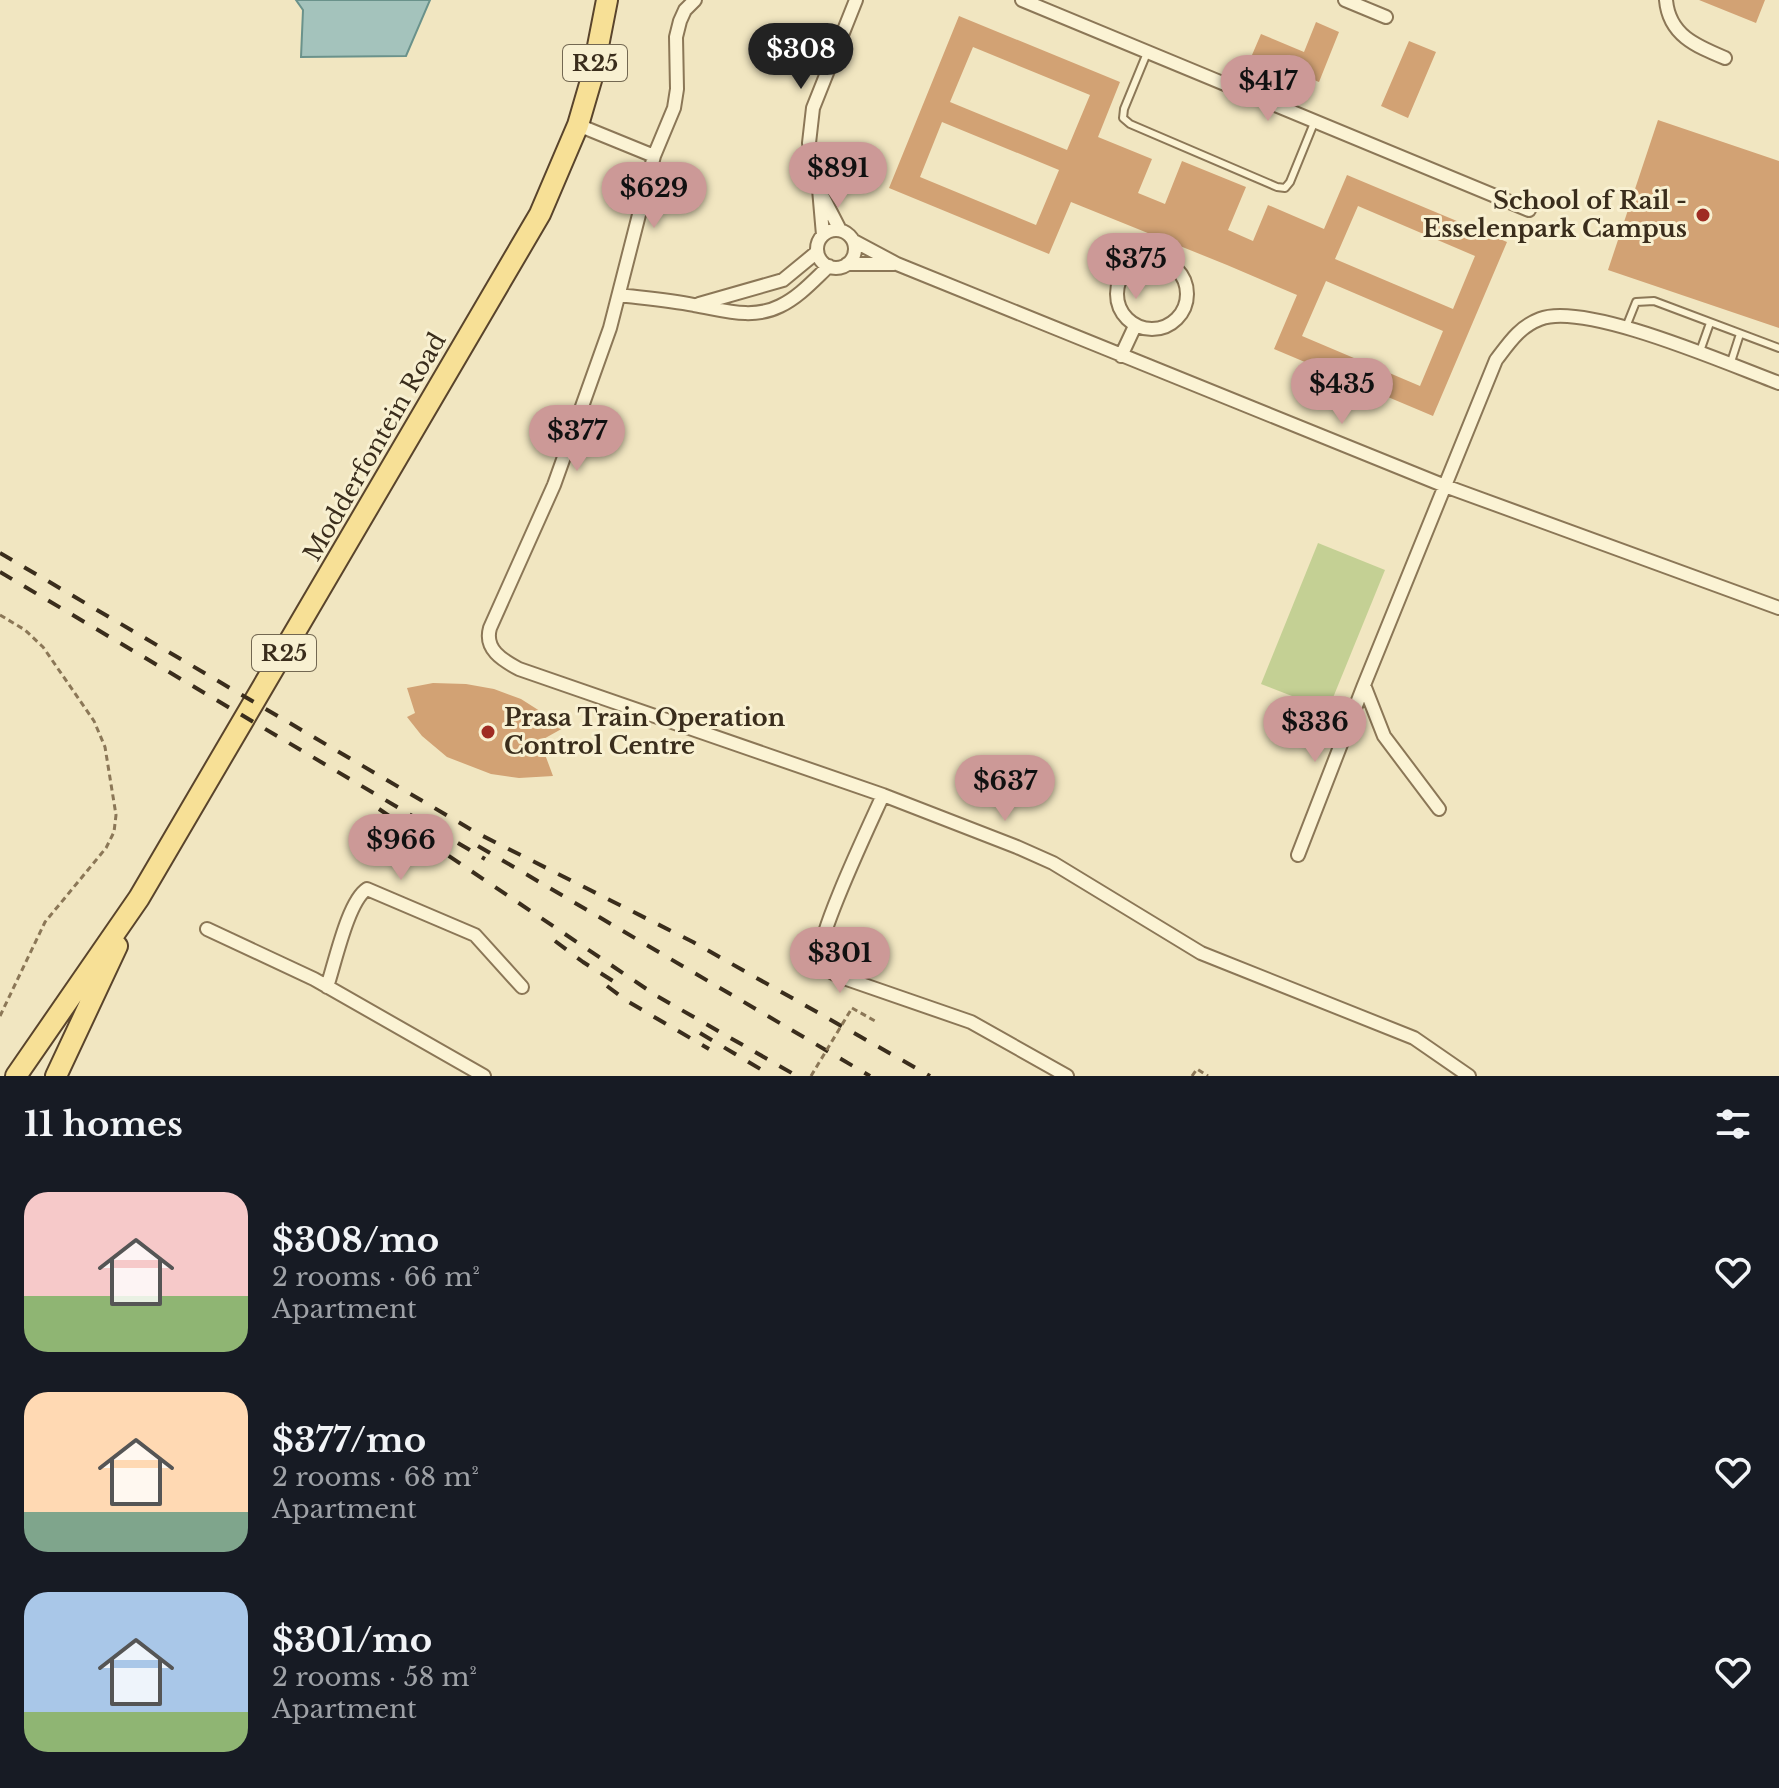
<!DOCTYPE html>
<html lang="en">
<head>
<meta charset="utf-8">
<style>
  body { margin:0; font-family:"Libre Baskerville",serif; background:#20242c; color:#f1f3f6; height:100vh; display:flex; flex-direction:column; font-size:30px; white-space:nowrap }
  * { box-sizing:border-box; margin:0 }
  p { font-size:26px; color:#9ea1a6 }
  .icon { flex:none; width:44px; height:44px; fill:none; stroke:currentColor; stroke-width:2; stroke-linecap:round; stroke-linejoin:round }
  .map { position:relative; height:1076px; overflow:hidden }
  .panel { display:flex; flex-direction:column; background:#171b24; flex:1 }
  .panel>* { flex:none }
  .price { position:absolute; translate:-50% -68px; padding:0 18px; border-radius:28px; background:#cc9997; color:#111; font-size:26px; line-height:52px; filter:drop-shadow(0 2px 4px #0008) }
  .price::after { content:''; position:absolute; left:50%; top:48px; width:24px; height:18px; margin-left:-12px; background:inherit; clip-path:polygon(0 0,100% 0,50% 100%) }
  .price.selected { background:#222; color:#fff }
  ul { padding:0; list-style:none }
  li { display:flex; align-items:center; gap:24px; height:200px; padding:0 24px }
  li span { display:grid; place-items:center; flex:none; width:224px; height:160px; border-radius:24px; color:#555 }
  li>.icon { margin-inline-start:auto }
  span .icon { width:96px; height:96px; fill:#fffc; stroke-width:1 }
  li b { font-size:34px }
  h2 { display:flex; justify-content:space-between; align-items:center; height:96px; padding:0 24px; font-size:34px }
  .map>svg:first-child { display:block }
  .green { fill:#c4d094 }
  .water { fill:#a4c3bc; stroke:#6a928b; stroke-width:2 }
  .building { fill:#d2a274; fill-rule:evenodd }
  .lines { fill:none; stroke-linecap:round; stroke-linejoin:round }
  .service-casing { stroke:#8b7757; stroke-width:10 }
  .minor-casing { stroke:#8b7757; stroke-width:16 }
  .primary-casing { stroke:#59442c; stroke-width:24 }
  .path { stroke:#8b7757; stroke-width:3; stroke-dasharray:6 4; stroke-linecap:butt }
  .service { stroke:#fbf3d4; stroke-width:6 }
  .minor { stroke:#fbf3d4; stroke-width:12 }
  .primary { stroke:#f7e096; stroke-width:20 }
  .rail { stroke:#3a2d1c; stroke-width:4; stroke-dasharray:14 14; stroke-linecap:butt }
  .path-bridge { stroke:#8b7757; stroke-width:3; stroke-dasharray:6 4; stroke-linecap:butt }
  .poi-dot { fill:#9f2c23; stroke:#f8f0d1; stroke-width:3 }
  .labels { text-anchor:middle; stroke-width:6; stroke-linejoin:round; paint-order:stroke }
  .shield { fill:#f8f0d1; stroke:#736852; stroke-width:2 }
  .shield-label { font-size:22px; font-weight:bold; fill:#3a2d1c }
  .poi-label { font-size:24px; font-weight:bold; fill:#3a2d1c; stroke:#f8f0d1; text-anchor:end }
  .street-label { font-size:24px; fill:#3a2d1c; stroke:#f8f0d1 }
</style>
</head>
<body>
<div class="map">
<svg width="1779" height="1076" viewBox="0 0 1779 1076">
  <rect width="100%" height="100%" fill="#f1e6c1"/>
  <path class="green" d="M1318 543 1385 570 1328 710 1261 684Z"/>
  <path class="water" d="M296 0H430L406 56 301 57 303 10Z"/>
  <path class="building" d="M1699 0H1765L1756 23Z
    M959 16 1120 82 1098 137 1152 159 1138 193 1165 204 1182 161 1246 187 1228 230 1253 241 1268 205 1324 229 1347 175 1507 242 1433 416 1274 349 1297 295 1227 265 1071 202 1049 254 889 188ZM973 47 1090 95 1067 150 950 102ZM942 122 1059 170 1036 225 920 177ZM1358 206 1475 256 1453 309 1335 259ZM1326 281 1443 331 1420 386 1302 336Z
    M1316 22 1339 32 1319 82 1252 55 1261 34 1304 52Z
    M1409 41 1436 52 1408 118 1381 106Z
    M1658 120 1779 161V328L1608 270Z
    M433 683 466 684 494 689 521 699 565 727 540 741 553 776 519 778 491 774 447 757 422 736 407 717 415 713 407 688Z"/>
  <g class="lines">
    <defs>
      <path id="service" d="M1147 53 1124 109 1123 118 1130 124 1277 187 1285 188 1290 182 1314 123
        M1626 327 1636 302 1654 301 1779 348
        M1699 354 1710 323
        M1730 365 1740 334"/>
      <path id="minor" d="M695 0 685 10 680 21 676 37 677 89 674 108 654 156 610 328 554 485 490 628C484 649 502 660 519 669L883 795 1017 847 1053 863 1201 953 1414 1038 1469 1076
        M1022 0 1529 210
        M1345 0 1386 17
        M1666 0C1669 35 1696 46 1725 58
        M578 125 654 156
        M822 195 840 230
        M817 249a19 19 0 1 1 38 0a19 19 0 1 1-38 0Z
        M823 235 819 189 809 143 813 108 856 0
        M854 241 897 264 1445 486 1779 608
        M1117 294a35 35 0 1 1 70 0a35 35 0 1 1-70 0Z
        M847 264H894
        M619 295C644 298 670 300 694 305 724 310 752 320 780 306 799 297 814 280 829 266
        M699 304 783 280 817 252
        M1121 356 1135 326
        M883 795C871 822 817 935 820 957 822 968 832 973 841 977L971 1022 1067 1076
        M1439 809 1384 736 1364 685 1496 360C1509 343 1519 327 1540 319 1585 301 1730 365 1779 383
        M1298 855 1364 685
        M207 929 314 979 484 1076
        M327 987C335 963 348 901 367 889L475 935 522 987"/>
      <path id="primary" d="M16 1076 139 898 540 214 578 125 592 77 607 0
        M56 1076 117 946"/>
    </defs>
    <use href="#service" class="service-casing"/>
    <use href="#minor" class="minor-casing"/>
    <use href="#primary" class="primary-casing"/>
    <path class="path" d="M0 615 25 630 43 647 94 721 105 747 116 815 114 832 106 848 45 922 0 1016
      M852 1008 875 1021
      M1192 1076 1197 1069 1208 1076"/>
    <use href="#service" class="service"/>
    <use href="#minor" class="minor"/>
    <use href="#primary" class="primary"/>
    <path class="rail" d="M0 553 477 833 693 942 930 1076
      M0 572 485 859
      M379 809 657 996 797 1076
      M478 846 870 1076
      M555 941 583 962 624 988
      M607 986 627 1001 709 1049
      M700 1033 772 1076"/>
    <path class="path-bridge" d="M811 1076 852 1008"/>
  </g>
  <g class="poi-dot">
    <circle cx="1703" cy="215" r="8"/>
    <circle cx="488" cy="732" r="8"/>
  </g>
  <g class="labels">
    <g class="shield">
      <rect x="563" y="45" width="64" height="36" rx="6"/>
      <rect x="252" y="635" width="64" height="36" rx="6"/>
    </g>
    <g class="shield-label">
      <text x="595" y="71">R25</text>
      <text x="284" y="661">R25</text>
    </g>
    <g class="poi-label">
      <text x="1687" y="209">School of Rail -<tspan x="1687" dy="28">Esselenpark Campus</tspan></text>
      <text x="504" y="726" text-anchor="start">Prasa Train Operation<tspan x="504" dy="28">Control Centre</tspan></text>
    </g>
    <g class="street-label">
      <text transform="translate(375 447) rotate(-60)" y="8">Modderfontein Road</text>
    </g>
  </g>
</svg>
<b class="price selected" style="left:801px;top:91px">$308</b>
<b class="price" style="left:1268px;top:123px">$417</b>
<b class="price" style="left:838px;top:210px">$891</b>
<b class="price" style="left:654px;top:230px">$629</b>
<b class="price" style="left:1136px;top:301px">$375</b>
<b class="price" style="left:1342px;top:426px">$435</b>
<b class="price" style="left:577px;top:473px">$377</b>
<b class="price" style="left:1315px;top:764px">$336</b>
<b class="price" style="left:1005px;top:823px">$637</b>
<b class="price" style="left:401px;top:882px">$966</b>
<b class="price" style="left:840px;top:995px">$301</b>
</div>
<section class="panel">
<h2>11 homes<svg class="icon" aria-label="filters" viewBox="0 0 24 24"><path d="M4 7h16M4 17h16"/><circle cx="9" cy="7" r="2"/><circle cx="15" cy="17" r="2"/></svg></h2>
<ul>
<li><span style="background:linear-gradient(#f6c9c9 65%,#8fb573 0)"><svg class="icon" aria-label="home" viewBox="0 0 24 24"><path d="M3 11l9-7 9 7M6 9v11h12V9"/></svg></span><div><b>$308/mo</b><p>2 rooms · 66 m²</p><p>Apartment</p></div><svg class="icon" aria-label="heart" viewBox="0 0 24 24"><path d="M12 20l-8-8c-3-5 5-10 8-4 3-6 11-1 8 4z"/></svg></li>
<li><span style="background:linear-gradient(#ffd9b3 75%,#7fa58c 0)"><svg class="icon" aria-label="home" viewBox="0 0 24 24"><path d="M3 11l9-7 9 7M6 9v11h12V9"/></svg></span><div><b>$377/mo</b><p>2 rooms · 68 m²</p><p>Apartment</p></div><svg class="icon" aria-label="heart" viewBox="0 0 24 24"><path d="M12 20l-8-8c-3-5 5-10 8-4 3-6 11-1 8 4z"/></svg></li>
<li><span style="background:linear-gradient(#a9c7e8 75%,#8fb573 0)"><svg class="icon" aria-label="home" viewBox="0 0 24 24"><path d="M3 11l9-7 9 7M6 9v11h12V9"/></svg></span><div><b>$301/mo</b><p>2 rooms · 58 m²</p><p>Apartment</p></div><svg class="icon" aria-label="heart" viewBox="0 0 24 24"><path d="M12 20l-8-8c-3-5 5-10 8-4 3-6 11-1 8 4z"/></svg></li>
</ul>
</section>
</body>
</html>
